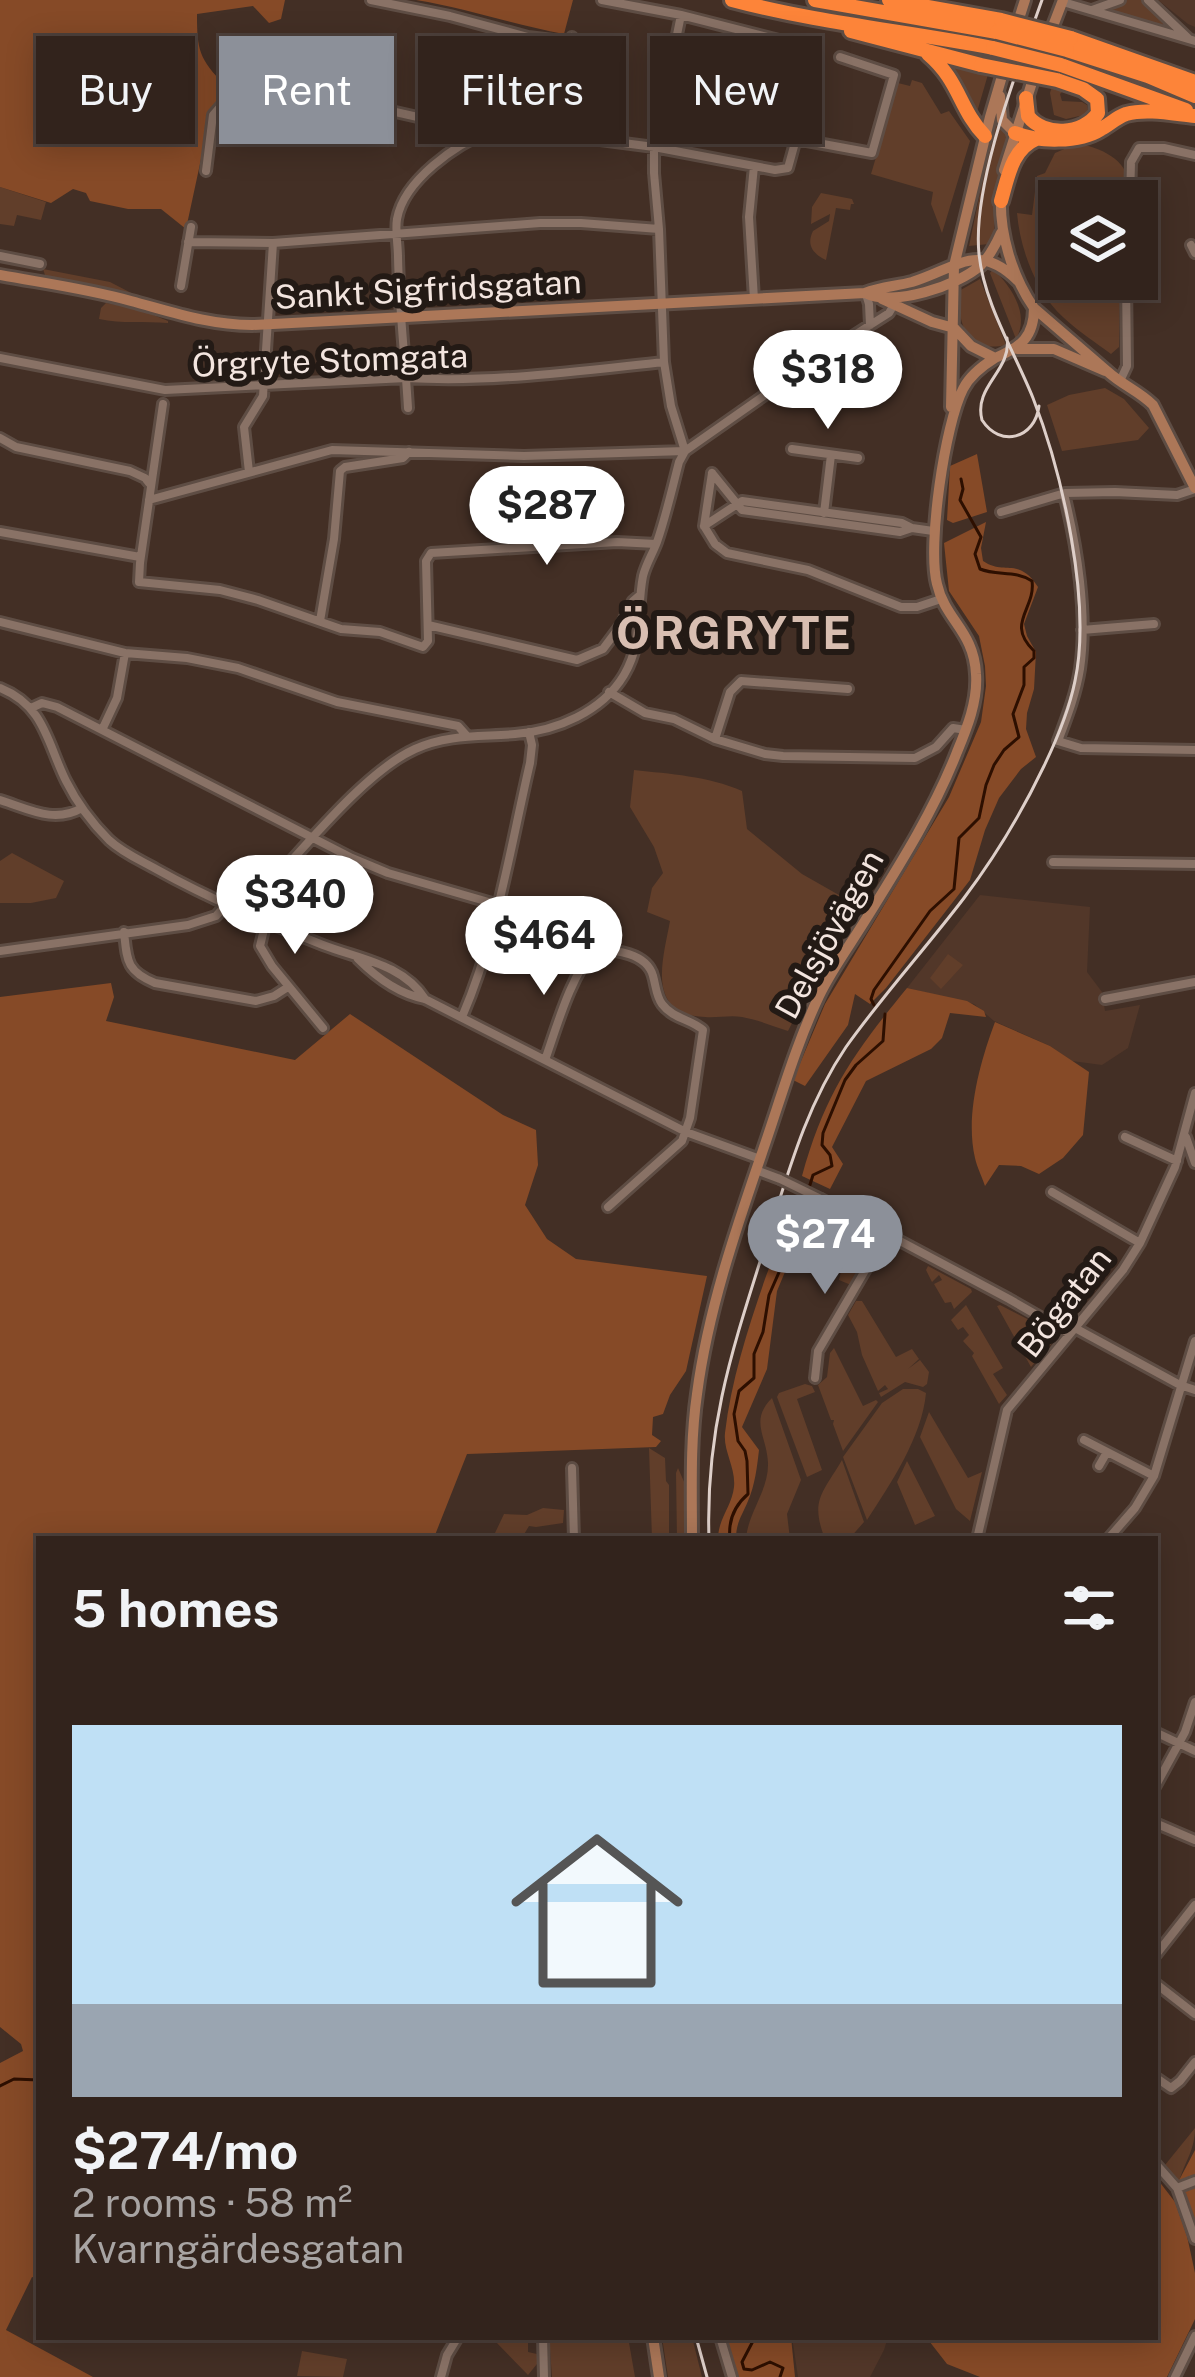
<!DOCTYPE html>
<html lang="en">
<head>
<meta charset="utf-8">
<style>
  body { margin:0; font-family:"Public Sans",sans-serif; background:#3d2f29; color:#f1f3f6; height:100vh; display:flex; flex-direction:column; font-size:45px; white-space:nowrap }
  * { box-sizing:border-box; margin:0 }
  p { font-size:39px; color:#a8a4a3 }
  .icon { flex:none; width:66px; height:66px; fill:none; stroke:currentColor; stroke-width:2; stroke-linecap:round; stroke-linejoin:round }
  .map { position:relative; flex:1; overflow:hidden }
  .panel { position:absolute; left:36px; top:1536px; width:1122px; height:804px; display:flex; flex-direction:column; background:#32231c; border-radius:0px; box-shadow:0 6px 30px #0003,0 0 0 3px #4d403b }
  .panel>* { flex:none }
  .hud { position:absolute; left:36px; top:36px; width:1125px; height:108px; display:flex; gap:24px }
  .buttons { position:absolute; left:1038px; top:180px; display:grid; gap:24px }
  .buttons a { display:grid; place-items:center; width:120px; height:120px; border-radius:0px; background:#32231c; box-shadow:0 6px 30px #0003,0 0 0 3px #4d403b; font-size:60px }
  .price { position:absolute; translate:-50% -102px; padding:0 27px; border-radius:42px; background:#fff; color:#222; font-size:39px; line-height:78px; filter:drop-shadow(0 3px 6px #0008) }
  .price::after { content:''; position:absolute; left:50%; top:72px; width:36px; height:27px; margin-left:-18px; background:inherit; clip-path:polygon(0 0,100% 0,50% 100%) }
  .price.selected { background:#8c9099; color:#fff }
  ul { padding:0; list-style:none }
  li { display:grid; align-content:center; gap:24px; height:636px; padding:0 36px }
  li+li { border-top:3px solid #4d403b }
  li span { display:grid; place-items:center; height:372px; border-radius:0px; color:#555 }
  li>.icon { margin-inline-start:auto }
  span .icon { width:216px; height:216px; fill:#fffc; stroke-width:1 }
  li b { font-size:51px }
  h2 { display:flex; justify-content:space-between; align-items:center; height:144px; padding:0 36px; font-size:51px }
  .chip { padding:0 42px; border-radius:0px; background:#32231c; box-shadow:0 6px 30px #0003,0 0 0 3px #4d403b; font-size:42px; line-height:108px }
  .chip.selected { background:#8c9099; color:#fff }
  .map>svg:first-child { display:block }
  .built { fill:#523729 }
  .green { fill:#613e2a }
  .forest { fill:#864a27 }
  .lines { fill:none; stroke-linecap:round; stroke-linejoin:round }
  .stream { stroke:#2d0f00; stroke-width:3 }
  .street-casing { stroke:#5e4d44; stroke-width:14 }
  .secondary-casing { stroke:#5e4d44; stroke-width:16 }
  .highway-casing { stroke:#5e4d44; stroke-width:20 }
  .street { stroke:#897266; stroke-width:8 }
  .secondary { stroke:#ac7758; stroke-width:10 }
  .highway { stroke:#fd8439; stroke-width:14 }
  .tram { stroke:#decfc9; stroke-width:3 }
  .street-bridge-casing { stroke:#5e4d44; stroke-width:14; stroke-linecap:butt }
  .highway-bridge-casing { stroke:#5e4d44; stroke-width:20; stroke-linecap:butt }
  .street-bridge { stroke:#897266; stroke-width:8 }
  .highway-bridge { stroke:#fd8439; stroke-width:14 }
  .labels { text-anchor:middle; stroke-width:12; stroke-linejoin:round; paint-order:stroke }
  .street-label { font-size:33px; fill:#f3e5df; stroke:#231a15 }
  .district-label { font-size:45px; font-weight:bold; letter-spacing:3px; fill:#d8beb1; stroke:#231a15 }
</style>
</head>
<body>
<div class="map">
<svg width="1195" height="2377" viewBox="0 0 1195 2377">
  <rect width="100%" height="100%" fill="#432f25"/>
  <path class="built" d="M1158 0H1195V27L1188 24Z
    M980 895 1090 907 1087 972 1102 992 1105 1011 1140 1005 1128 1048 1102 1065 1072 1061 1050 1046 994 1021 974 1004 907 988Z
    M792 2337H888L884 2350 870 2377H798Z"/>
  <path class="green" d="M1127 0H1141L1146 7 1171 23V26L1145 22 1108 8Z
    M951 62 989 71 975 119 949 69Z
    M912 80 922 83 941 114 949 111 970 141 942 233 931 204 933 192 871 174 898 83 910 86Z
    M1053 83 1064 90 1060 94 1062 101 1082 102 1087 105 1088 110 1084 115 1066 119 1054 115 1050 93Z
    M995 121 1009 136 996 184 994 235 989 244 969 246Z
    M1076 144C1094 145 1124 157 1128 179 1129 186 1127 194 1126 201H1059V279H1120L1119 347 1111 354C1095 342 1078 331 1064 318 1036 293 1020 249 1017 213L1032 215 1037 176 1045 173 1055 153Z
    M0 187 46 202 41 220 17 215 14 226 0 224Z
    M821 193 852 199 854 204H851L850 210 836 208 826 260C813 254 806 245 813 231L829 221 830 214 811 224 812 207Z
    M43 269 110 282 139 297 53 280 45 275Z
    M993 269C1012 287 1030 315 1016 339L990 273Z
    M980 279 1006 345C966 354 958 324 959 291Z
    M106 303 139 309 168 321V323C144 321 122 324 99 319L101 308Z
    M1105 388 1124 399 1149 428 1138 440 1062 451 1047 405 1069 395Z
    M634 770C670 774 708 776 742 791L747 829 802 874 853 903 788 1031C773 1026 758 1020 742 1017 730 1015 717 1018 705 1017 645 1014 663 960 670 921L647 912 652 888 663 873 654 847 630 807Z
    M12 853 64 881 56 898 31 903H0V861Z
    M948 954 963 965 941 989 930 978Z
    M856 1227 869 1234 873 1244 866 1257 853 1256 866 1259 851 1285 839 1280 844 1258 846 1256C842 1246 851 1236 857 1232Z
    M928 1266 971 1289 972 1292 954 1309 951 1302 945 1303 934 1284 942 1280 939 1275 932 1282 926 1270Z
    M856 1301H862L896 1357 912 1349 919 1359 908 1369 920 1360 929 1372 927 1384 923 1387 905 1382 881 1397 879 1393 888 1389 885 1385 878 1391 862 1355 857 1332 848 1315Z
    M966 1305 1003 1368 993 1374 1007 1395 999 1404 972 1356 974 1353 963 1341 969 1335 963 1327 958 1330 951 1320Z
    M1000 1305 1051 1331 1052 1343 1031 1367 997 1306Z
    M834 1348 863 1406 876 1400 878 1402 843 1451 833 1424 834 1420H831L818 1385 827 1377 830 1353Z
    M805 1384 812 1386 815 1392 797 1399 822 1470 807 1477 777 1397 779 1393Z
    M903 1389H918L926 1393C922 1437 891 1483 867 1520L843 1457 882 1403Z
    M772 1398 801 1480 787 1514 790 1539H746C748 1512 769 1490 768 1463 767 1436 749 1421 772 1398Z
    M929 1412 968 1478 982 1472 970 1521 956 1509 920 1437Z
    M649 1448 665 1458 666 1481 669 1485V1539H652Z
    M842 1460 864 1522 849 1539H825C810 1500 822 1494 842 1460Z
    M907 1461 935 1516 915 1525 897 1482Z
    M678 1468 685 1484V1539H677L676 1473Z
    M543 1508 564 1510 563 1523 536 1527 529 1526 523 1536 483 1539 495 1533 504 1514 527 1515Z
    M1195 2128C1195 2150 1185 2161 1179 2182L1165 2165Z
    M486 2337H528V2352L537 2354V2364L528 2375 494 2340 490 2341Z
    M549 2337H628L635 2377H552Z
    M662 2337H692L702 2377H668Z
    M302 2351 347 2359 343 2377 297 2376Z"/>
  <path class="forest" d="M0 0H285L281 19 269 23 253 6 197 14C197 50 199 59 225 85L209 122 186 229 161 209H128L90 201 86 193 73 189 51 203 0 187Z
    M416 0H573L564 34C514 25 466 8 416 0Z
    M977 454 987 512 953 523 947 520 950 466Z
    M986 522 981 548 983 561C1005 576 1018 556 1038 587L1024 624 1027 636 1036 652 1034 689 1027 713 1026 729 1036 757 1021 769 999 798 985 830 970 880 886 988 870 1004 855 994 848 1025 805 1086 793 1080 825 1004 949 797 981 722 986 686 985 666 979 636 949 591 944 543Z
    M111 983 114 997 106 1021 295 1060 350 1014 503 1115 536 1130 538 1165 525 1205 547 1239 576 1259 707 1276 686 1371 670 1395 663 1414 653 1417 652 1435 661 1441 656 1447 467 1454 435 1535 425 1539H39V2139L35 2144 36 2173 39 2175V2279L32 2277 6 2330 93 2377H0V2063L23 2051 21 2044 0 2027V997Z
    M907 988 967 1001 984 1011 986 1017 950 1013 942 1038 931 1049 866 1081 832 1147 843 1164 830 1189 802 1176C825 1093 853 1054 907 988Z
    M995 1022 1050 1046 1089 1072 1083 1135 1063 1158 1039 1174 1021 1166 999 1165 985 1186C982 1177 977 1167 975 1158 965 1116 980 1062 995 1022Z
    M793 1211 808 1217 777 1291 767 1369 742 1427 759 1450C757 1467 755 1485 748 1501 742 1516 736 1522 736 1539H718C718 1519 732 1506 734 1487 736 1468 723 1451 725 1433 731 1381 748 1328 765 1279 773 1256 785 1235 793 1211Z
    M1195 2150V2224L1176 2186Z
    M1155 2176 1175 2202 1187 2236 1195 2273V2319L1167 2377H980L947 2364 926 2337H1155Z
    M725 2337H791L795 2377H739L729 2365Z"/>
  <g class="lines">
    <path class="stream" d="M874 1005 871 999 874 990 930 911 954 889 959 838 979 818 986 785 994 765 1004 750 1019 737 1013 714 1024 685V667L1034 658V651C1005 623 1036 609 1032 581 1015 570 997 576 980 569L975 554 981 537 960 500 963 489 961 479
      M809 1188 813 1175 832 1166 830 1155 822 1145 823 1133 845 1080 856 1065 883 1041 885 1014
      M730 1539C728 1521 734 1506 748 1494L747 1461 745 1451 738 1441 734 1414 739 1391 754 1378V1354L763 1332 769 1295 802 1220 805 1197
      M0 2086 14 2079 39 2080
      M765 2337 753 2341 742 2362 744 2369 752 2370 770 2362 783 2368 780 2377"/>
    <defs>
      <path id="street" d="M371 0 450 16 528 37 570 42 572 37
        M1148 0 1189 39
        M1063 2 1195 41
        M1092 10 1120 0
        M681 15 654 147V173L659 229 664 362 671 406 685 451
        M516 129 528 37
        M796 139 872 153 894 75 840 57
        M206 171 213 115 226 100 267 89H283L307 92 453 125 491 130 516 129 654 147 775 170 788 168 796 139 802 99 793 90 774 84 783 48 779 40 681 15 602 0
        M1130 201 1131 162 1139 148H1164L1195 155
        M188 242 273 243 540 223H581L659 229
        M1191 245 1195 253
        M0 256 40 264
        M181 286 191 227
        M866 294 869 304 870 325
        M754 299 749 217 754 166
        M0 358 165 390 406 378C493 383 579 371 664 362
        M1120 381 1127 366 1126 279
        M163 404 140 563 139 582 220 590 258 600 341 629 380 632 423 647 428 641 426 561 431 553 617 542 656 544
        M408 408C405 357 399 307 398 257 398 245 395 231 397 219 404 180 456 144 490 131
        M0 438 16 447 130 471 145 478 149 483
        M792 449 858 458
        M249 472 244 427 263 396 273 243
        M712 473 742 510 900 532 912 528
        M1064 494C1077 546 1088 615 1080 669 1076 694 1067 717 1058 741L1081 748 1195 750
        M149 500 332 450 524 456 685 451
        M1001 512 1065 493 1115 492 1177 495 1195 489
        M824 513 831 455
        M704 526 715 544 727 553 808 570 901 607H917L941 599
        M704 526 742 501 902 523 912 528 933 531
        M704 526 712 473
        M0 532 140 557
        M320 621 334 539 340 471 345 467 403 458 409 452
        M0 622 125 653 187 658 238 668 337 702 458 726 466 735
        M428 625 577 660 603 649 621 625 633 601 640 595
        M1082 630 1154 624
        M0 688C45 706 47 743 66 781 77 803 92 823 109 840 123 853 140 860 156 869 210 899 265 922 323 945 359 959 403 964 425 999
        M609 692 645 713 674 719 715 739 765 754 783 756 915 758 936 747 953 728 966 730
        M31 708 42 703 57 707 352 858 388 873 499 905
        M102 730 117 698 125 653
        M715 739 730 692 741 681 848 689
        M0 800C29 809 54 824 82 808
        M1053 862 1195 864
        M249 914 262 893C302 851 364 772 415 749 448 734 481 737 515 734 556 731 602 712 624 675 644 641 636 611 643 576 646 564 653 553 657 542 666 516 672 489 679 462L685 451 812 362 889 313 895 303
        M266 921 260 946 272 966 323 1028
        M124 932C127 960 126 971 155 983L256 1001 274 996 288 987
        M0 951 188 925 216 916 225 906
        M358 959C377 978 399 994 425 999L686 1132 760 1159
        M1105 999 1195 982
        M462 1017C497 936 510 849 530 763L532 745 529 732
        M545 1060C557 1026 571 975 595 949 615 950 647 953 653 976 656 986 656 996 662 1004 673 1019 691 1019 703 1030L690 1118 682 1141 608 1207
        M1125 1137 1177 1161
        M1186 1137 1195 1163
        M756 1170 780 1179
        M1052 1192 1140 1243
        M821 1199 1009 1299 1070 1334
        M1075 1328 1180 1385 1195 1390
        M815 1378 818 1351 887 1233
        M1084 1440 1154 1476
        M1099 1466 1107 1452
        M572 1468 574 1539
        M977 1539 1007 1410 1123 1270 1140 1243 1175 1167 1195 1093
        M1108 1539 1135 1508 1154 1476 1195 1341
        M1155 1732 1195 1751
        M1155 1787 1185 1732 1195 1702
        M1155 1823 1195 1840
        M1155 1956 1195 1905
        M1155 1983 1195 2014
        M1155 2077 1171 2088 1180 2081 1195 2062
        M1155 2163 1177 2188 1195 2239
        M1177 2188 1195 2181
        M543 2337 544 2377
        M720 2337 732 2377
        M441 2377 447 2355 458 2337
        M1175 2377 1195 2336"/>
      <path id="secondary" d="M1015 31 1025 0
        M1048 39 1063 0
        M1000 96 1002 120 1015 133
        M1004 170 1035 73
        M1001 194C999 233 1012 276 1034 308 1058 329 1083 350 1107 371 1122 385 1139 391 1153 405L1195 488
        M0 275C43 283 88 289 131 301 172 312 209 325 252 325L865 293C880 287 897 286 912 282 957 268 978 241 1018 281
        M865 293C893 307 958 286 981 265 990 256 996 244 1001 233
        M882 299 932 322 954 328 971 346 995 358C1021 347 1034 337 1034 308
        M1017 349H1054L1105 371
        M951 407 954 266 990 117 1010 49
        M692 1539C692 1491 690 1442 697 1394 708 1310 736 1229 763 1150 781 1098 795 1047 819 996 832 969 850 945 866 919 899 866 934 811 957 752 967 728 978 701 976 674 974 631 945 620 937 584 927 546 945 424 963 389 970 375 982 366 995 358
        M653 2337 659 2377"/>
      <path id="highway" d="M732 0C818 23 906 31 993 48
        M815 0 997 32
        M889 0 1001 20
        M851 31 981 65
        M1071 38 1195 82
        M1067 50 1148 76 1195 96
        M928 54C960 81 959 109 985 136
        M1061 65 1186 110
        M1026 98 1028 116C1044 137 1083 135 1098 113L1097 99 1083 89 1057 80
        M1015 133C1038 142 1079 143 1101 129 1110 124 1117 117 1126 114 1147 108 1174 114 1195 116
        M1001 201C1008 177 1012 149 1036 139"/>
    </defs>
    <use href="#street" class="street-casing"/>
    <use href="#secondary" class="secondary-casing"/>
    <use href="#highway" class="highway-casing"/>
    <use href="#street" class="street"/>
    <use href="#secondary" class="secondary"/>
    <use href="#highway" class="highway"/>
    <path class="tram" d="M1007 338C1012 371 973 386 982 420 1000 448 1035 439 1039 406
      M709 1539C705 1422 736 1339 770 1230 790 1166 808 1103 846 1047 883 995 926 948 964 898 995 857 1022 812 1044 766 1057 739 1069 711 1075 681 1092 602 1062 472 1033 398 1014 351 984 303 979 254 972 184 1018 68 1042 0
      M696 2337 707 2377"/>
    <defs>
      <path id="street-bridge" d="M780 1179 821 1199"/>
      <path id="highway-bridge" d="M1001 20 1071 38
        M997 32 1067 50
        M993 48 1061 65
        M981 65 1057 80"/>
    </defs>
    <use href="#street-bridge" class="street-bridge-casing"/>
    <use href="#highway-bridge" class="highway-bridge-casing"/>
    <use href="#street-bridge" class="street-bridge"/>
    <use href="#highway-bridge" class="highway-bridge"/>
  </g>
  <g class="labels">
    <g class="street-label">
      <text transform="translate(428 289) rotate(-3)" y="12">Sankt Sigfridsgatan</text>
      <text transform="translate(330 360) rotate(-2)" y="12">Örgryte Stomgata</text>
      <text transform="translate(829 934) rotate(-61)" y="12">Delsjövägen</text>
      <text transform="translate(1064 1302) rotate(-52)" y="12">Bögatan</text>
    </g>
    <g class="district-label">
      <text x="735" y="649">ÖRGRYTE</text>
    </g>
  </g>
</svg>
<div class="buttons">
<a><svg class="icon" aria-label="layers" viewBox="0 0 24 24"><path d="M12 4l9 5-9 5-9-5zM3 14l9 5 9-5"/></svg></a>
</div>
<b class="price" style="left:828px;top:432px">$318</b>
<b class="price" style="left:547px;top:568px">$287</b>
<b class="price" style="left:295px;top:957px">$340</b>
<b class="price" style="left:544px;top:998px">$464</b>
<b class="price selected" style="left:825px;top:1297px">$274</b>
<div class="hud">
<a class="chip">Buy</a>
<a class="chip selected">Rent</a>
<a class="chip">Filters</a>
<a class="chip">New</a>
</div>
<section class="panel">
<h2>5 homes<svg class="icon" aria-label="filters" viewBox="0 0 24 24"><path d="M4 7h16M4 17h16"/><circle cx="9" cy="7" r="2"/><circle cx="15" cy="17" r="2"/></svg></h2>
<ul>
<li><span style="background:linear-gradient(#bfe0f5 75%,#9aa5b1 0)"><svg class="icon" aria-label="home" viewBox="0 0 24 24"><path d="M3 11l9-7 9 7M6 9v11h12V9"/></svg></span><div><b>$274/mo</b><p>2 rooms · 58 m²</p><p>Kvarngärdesgatan</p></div></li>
</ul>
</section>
</div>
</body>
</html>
